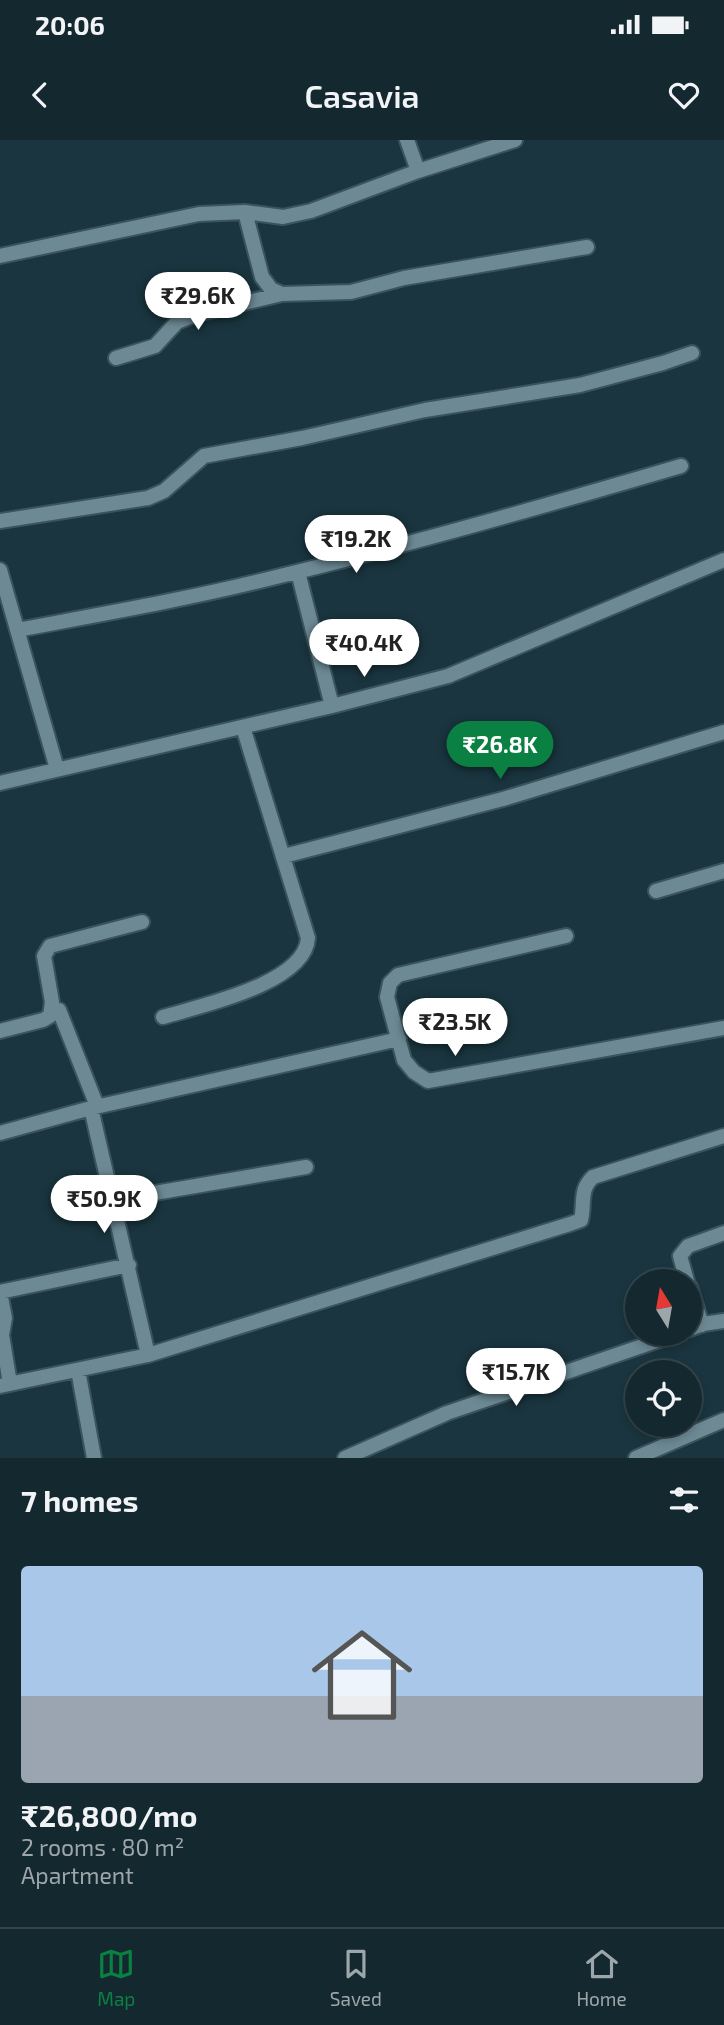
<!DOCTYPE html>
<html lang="en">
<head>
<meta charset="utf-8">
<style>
  body { margin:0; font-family:"Exo 2",sans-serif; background:#1d3037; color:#f1f3f6; height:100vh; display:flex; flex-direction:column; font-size:26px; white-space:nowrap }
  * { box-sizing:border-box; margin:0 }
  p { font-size:23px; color:#9da6aa }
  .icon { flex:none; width:38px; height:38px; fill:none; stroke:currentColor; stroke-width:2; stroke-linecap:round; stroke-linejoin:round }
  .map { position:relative; height:1318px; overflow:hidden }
  .details { display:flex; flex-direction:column; background:#14282f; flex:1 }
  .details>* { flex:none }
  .needle { width:46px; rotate:349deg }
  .controls { position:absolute; left:625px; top:1129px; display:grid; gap:14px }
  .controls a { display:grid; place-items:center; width:77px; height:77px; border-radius:50%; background:#14282f; box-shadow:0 4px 10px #0003,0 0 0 2px #33444b; font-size:35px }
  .price { position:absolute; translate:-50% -60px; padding:0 16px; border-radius:24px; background:#fff; color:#222; font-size:23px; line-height:46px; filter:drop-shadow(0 2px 4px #0008) }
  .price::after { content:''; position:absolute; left:50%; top:42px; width:21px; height:16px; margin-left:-10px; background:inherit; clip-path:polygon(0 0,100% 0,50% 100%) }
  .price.on { background:#0b8043; color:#fff }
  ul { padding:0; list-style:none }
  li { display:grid; align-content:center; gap:14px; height:371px; padding:0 21px }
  li span { display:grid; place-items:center; height:217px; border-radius:7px; color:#555 }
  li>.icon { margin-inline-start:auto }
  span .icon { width:126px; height:126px; fill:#fffc; stroke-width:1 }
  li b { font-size:30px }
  h2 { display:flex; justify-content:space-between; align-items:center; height:84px; padding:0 21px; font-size:30px }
  .status { display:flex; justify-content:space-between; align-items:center; height:49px; padding:0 35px; background:#14282f; direction:ltr }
  .status svg { height:19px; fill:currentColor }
  header { display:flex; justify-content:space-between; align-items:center; height:91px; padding:0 21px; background:#14282f; font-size:32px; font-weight:600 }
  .tab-bar { display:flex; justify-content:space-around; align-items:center; height:98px; border-top:2px solid #33444b; background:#14282f; font-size:19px; color:#9da6aa }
  .tab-bar a { display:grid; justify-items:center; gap:4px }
  .tab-bar .on { color:#0b8043 }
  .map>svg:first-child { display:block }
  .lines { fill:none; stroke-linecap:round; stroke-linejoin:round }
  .street-casing { stroke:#3b535b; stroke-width:18 }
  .street { stroke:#6c8994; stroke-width:14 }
</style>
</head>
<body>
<div class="status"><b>20:06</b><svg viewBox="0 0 49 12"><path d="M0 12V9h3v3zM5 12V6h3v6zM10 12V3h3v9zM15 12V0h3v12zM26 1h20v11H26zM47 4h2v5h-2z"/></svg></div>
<header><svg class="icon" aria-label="back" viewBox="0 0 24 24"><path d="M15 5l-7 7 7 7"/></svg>Casavia<svg class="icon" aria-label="heart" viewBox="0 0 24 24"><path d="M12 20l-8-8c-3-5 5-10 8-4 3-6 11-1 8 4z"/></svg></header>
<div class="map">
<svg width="724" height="1318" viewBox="0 0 724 1318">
  <rect width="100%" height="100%" fill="#1a353f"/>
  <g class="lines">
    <defs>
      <path id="street" d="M407 0 418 31
        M245 72 262 137 271 149 282 154 351 152 404 138 587 107
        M0 116 199 74 245 72 283 77 311 71 418 31 515 0
        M116 218 155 206 177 182 197 174 282 154
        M0 381 148 358 164 351 204 316 302 298 425 270 580 245 663 223 692 213
        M0 430 57 629
        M298 432 332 566
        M17 490C102 474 188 459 272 438 409 405 545 366 681 326
        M0 643 332 566 448 536 724 420
        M284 716 503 659 724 592
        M656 751 724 731
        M566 796 398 835 390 843 387 857 404 920 414 932 428 941 724 888
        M59 870 97 966 91 968 148 1215
        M163 877C199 866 305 844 308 798L243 587
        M0 891 43 880 50 876 52 862 44 816 50 806 142 782
        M0 993 91 968 399 899
        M114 1060 306 1027
        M687 1141 680 1116 688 1106 724 1093
        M690 1147 702 1185
        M0 1152 129 1125
        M0 1152 5 1178 2 1195 10 1244
        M690 1189 703 1184 724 1181
        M78 1230 94 1318
        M0 1246 148 1215 570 1084 581 1080C585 1063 579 1050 593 1037L724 996
        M345 1318 447 1273 677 1194
        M636 1318 724 1280"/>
    </defs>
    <use href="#street" class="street-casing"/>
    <use href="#street" class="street"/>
  </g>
</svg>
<div class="controls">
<a><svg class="needle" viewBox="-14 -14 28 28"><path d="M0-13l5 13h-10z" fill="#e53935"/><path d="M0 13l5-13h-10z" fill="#9da6aa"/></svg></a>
<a><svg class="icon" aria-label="locate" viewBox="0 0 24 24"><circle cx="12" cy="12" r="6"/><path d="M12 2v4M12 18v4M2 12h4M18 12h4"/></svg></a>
</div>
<b class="price" style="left:198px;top:192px">₹29.6K</b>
<b class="price" style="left:356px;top:435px">₹19.2K</b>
<b class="price" style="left:364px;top:539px">₹40.4K</b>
<b class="price on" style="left:500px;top:641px">₹26.8K</b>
<b class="price" style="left:455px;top:918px">₹23.5K</b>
<b class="price" style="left:104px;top:1095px">₹50.9K</b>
<b class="price" style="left:516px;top:1268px">₹15.7K</b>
</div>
<section class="details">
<h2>7 homes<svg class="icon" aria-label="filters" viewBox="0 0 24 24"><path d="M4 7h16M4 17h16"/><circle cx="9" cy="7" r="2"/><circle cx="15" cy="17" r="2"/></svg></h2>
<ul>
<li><span style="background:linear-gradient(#a9c7e8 60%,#9aa5b1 0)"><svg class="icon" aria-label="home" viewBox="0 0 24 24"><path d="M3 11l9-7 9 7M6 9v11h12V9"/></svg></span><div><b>₹26,800/mo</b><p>2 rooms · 80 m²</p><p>Apartment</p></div></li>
</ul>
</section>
<nav class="tab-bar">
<a class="on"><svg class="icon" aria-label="map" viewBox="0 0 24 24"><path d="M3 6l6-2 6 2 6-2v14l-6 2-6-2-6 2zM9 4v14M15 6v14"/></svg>Map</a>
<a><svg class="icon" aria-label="saved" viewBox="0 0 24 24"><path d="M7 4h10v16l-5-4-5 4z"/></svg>Saved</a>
<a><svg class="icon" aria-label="home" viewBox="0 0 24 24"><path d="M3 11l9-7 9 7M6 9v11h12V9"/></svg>Home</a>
</nav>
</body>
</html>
